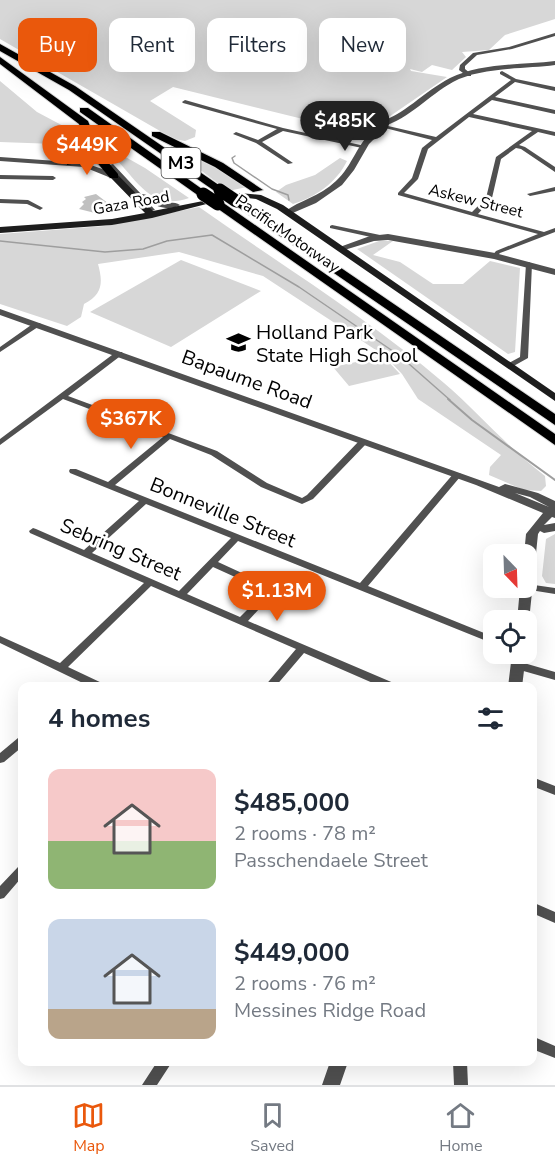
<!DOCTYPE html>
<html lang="en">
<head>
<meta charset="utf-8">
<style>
  body { margin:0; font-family:"Nunito Sans",sans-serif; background:#f2f2f3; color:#1f2937; height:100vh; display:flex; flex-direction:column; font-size:22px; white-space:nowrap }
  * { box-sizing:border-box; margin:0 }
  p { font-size:20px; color:#747a83 }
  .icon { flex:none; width:33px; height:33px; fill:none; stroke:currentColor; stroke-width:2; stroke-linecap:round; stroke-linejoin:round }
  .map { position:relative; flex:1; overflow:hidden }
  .sheet { position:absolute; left:18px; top:682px; width:519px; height:384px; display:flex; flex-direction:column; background:#fff; border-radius:12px; box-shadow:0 6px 24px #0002 }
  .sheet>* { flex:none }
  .top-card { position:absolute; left:18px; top:18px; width:519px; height:54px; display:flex; gap:12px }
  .needle { width:39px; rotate:157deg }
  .tools { position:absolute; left:483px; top:544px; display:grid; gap:12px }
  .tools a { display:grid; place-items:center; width:54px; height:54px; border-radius:12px; background:#fff; box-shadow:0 6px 24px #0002; font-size:30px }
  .price { position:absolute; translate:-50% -51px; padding:0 14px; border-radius:21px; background:#ea580c; color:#fff; font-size:20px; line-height:39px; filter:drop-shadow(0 2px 3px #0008) }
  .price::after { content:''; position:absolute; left:50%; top:36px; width:18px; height:14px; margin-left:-9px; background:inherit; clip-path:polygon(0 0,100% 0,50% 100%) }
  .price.on { background:#222; color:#fff }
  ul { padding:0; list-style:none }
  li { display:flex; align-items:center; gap:18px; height:150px; padding:0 30px }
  li span { display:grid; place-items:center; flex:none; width:168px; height:120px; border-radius:12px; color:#555 }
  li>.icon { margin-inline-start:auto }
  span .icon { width:72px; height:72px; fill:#fffc; stroke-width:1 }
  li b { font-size:26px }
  h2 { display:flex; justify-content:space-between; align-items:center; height:72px; padding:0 30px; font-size:26px }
  .chip { padding:0 21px; border-radius:12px; background:#fff; box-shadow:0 6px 24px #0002; font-size:21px; line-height:54px }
  .chip.on { background:#ea580c; color:#fff }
  .dock { display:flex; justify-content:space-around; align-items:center; height:84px; border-top:2px solid #e0e1e3; background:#fff; font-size:16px; color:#747a83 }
  .dock a { display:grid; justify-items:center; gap:3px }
  .dock .on { color:#ea580c }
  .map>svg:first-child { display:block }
  .green { fill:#d7d7d7 }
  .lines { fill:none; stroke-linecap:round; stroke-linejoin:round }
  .stream-far1 { stroke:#9e9e9e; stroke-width:1.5 }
  .stream { stroke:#9e9e9e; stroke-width:2 }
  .building { fill:#c0c0c0 }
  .motorway-casing { stroke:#dbdbdb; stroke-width:2 }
  .minor { fill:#505050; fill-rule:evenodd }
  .tertiary { fill:#505050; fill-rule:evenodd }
  .secondary { fill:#1d1d1d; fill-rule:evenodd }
  .motorway { fill:#000; fill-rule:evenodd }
  .motorway-bridge-casing { stroke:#dbdbdb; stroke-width:14; stroke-linecap:butt }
  .motorway-bridge { stroke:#000; stroke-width:13 }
  .labels { text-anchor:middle; stroke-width:5; stroke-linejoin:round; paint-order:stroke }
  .far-street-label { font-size:16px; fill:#000; stroke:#fff }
  .shield { fill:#fff; stroke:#4c4c4c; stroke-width:1.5 }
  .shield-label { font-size:18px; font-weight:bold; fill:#000 }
  .poi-label { font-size:20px; fill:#000; stroke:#fff; text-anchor:start }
  .street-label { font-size:20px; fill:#000; stroke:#fff }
</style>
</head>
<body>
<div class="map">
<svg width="555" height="1085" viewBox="0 0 555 1085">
  <rect width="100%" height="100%" fill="#fff"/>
  <path class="green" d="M0 0H555V19L505 35 489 50 462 52 466 57 452 70 432 65 422 72 410 69 411 71 447 77 364 134 173 87 150 101 196 130 195 137 185 141 174 139 0 39Z
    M0 81 37 112 84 137 83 145 0 142Z
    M97 141 145 168 189 198C148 212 136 176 111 155L106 156 108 159 102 157Z
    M173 146 221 170 247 187 228 191 170 147Z
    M340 158 347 161C337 182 316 197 293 204L276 192 286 185 315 175Z
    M199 207C281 265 368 318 444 383 479 413 508 448 545 476L546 486 541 491 524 490 489 475 490 467 501 455 418 399 402 374 385 356 263 276 179 252 98 264C103 282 103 294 84 304L81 317 67 326 0 304V234L105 226Z
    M379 241H393L373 255 400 262 433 284H463L490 261 520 268 515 352 508 354 357 249Z
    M181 260 261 291 171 347 90 312Z
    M383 356 400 374 349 386 333 367Z
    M555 534V584L546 583 542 576 546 539Z"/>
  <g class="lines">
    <path class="stream-far1" d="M235 156 232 158 234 163 272 189 288 195 289 200
      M0 241 105 252 143 249 167 241 212 235 299 287 400 356 450 400"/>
    <path class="stream" d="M448 399 472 420 555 480"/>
  </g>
  <path class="building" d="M96 194 109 204 95 213 79 209 84 204 82 202 86 199 84 197Z"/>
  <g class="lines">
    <defs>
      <path id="motorway" d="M0 44 75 86 226 190 216 192 69 90 0 51Z
        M0 57 88 121 101 154 118 174V178H110L94 159 67 165V161L85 156 89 149 79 124 0 64Z
        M80 108H88L209 194 199 196 80 112Z
        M152 132H160L223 163 263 190 253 192 215 167 152 136Z
        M232 199H240L555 414V425L232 203Z
        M214 202H222L555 434V445L214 206Z"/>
    </defs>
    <use href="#motorway" class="motorway-casing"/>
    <path class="minor" d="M555 33V36L512 49 477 55 465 66V69L471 74V76H467L459 70 460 65 473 53 509 47Z
      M502 71 516 79 555 87V91L515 82 495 97 555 110V114L492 100 473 114 555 132V136L538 132 519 145 525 147 555 167V172L521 149 516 148 501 159 492 198 478 214 544 232 555 228V232L500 253 495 258 492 256 496 251 538 234 398 195V193L412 178 422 148 432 140 385 128 388 126 436 137 511 80 500 74V72ZM469 117 532 131 496 157 486 198 472 212 404 193 418 179 428 149Z
      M185 100 283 128 365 146 362 148 283 131 262 142 293 163 288 164 256 143 233 134 236 132 258 140 277 129 183 103 182 102Z
      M0 175 53 176 56 178 53 180 0 179Z
      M555 187V191L530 196 527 194Z
      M0 199 28 200 43 208 40 210 27 204 0 203Z
      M332 225 380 235 383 237 380 239 330 228V226Z
      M529 262 532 264 528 358 510 368 506 366 507 364 520 357 526 264Z
      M34 323H40L41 325 0 352V347Z
      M116 352H122L123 354 68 396 217 451 267 483 302 498 307 495 360 440H366L367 442 366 444 313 499 302 504 261 487 211 455 170 439 115 485 360 583 454 473H460L461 475 460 477 368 586 494 637V644L238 541 218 562 272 587 274 589 271 596 248 621 396 684 397 687H382L304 653 275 687H264L296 649 151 586 68 667 104 684 105 687H91L0 643V636L60 663 144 583 30 533 29 531 33 528 36 529 84 550 139 501 70 473 69 471 70 469H76L108 482 163 437 63 399 0 445V439ZM146 504 231 538 179 591 92 553ZM213 567 264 590V593L240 617 187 594Z
      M527 584 555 588V594L524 589 523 588H526Z
      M517 661 555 672V680L513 668 512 665 513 662Z
      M22 737V747L4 762 0 763V753L18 738Z
      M532 777 555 786V795L532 786Z
      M22 865V877L4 898 0 899V886L18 867Z
      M532 902 555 912V923L532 913Z
      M532 1036 555 1046V1058L532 1049Z
      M157 1062H172L157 1085H142Z
      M453 1062H467L468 1085H454Z"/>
    <path class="tertiary" d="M555 61V65C525 69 480 67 453 82 428 96 410 118 382 127L384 129 369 144 354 170 342 185 316 203 288 215 284 212C300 200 319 197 336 181 353 166 357 142 376 128L375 124C405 115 423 92 450 78 481 63 522 65 555 61Z
      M0 157 85 163 111 172 106 166 113 164 141 194C148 194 153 199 160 201 167 204 174 201 180 205 170 211 158 207 148 202L155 210 148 212 117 178H111L84 167 0 161Z
      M388 234 495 253 555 269V275L494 259 388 240 374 241 341 251 337 248 370 236Z
      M0 309 499 487 505 484 538 493 555 501V518L552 517 544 525 555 523V531L544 533 540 531 538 534 529 621 526 624V621H517L520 588H526V555H524L526 534 543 513 476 485 0 315ZM515 493 530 497 549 507Z
      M512 654H526L522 687H508Z
      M330 1062H348L340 1085H322Z"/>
    <path class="secondary" d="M111 174H117L153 211 218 198 222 200 152 218 112 225 0 233V227L112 219 145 213 111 178Z
      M239 193 261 195 283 205 555 393V401L277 209 256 199 239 197Z"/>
    <use href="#motorway" class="motorway"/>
    <defs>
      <path id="motorway-bridge" d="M220 190 236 201
        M203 194 218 204"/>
    </defs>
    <use href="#motorway-bridge" class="motorway-bridge-casing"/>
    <use href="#motorway-bridge" class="motorway-bridge"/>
  </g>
  <defs>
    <symbol id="school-bare" viewBox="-9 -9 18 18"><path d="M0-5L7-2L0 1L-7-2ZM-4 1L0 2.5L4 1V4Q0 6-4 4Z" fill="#000" stroke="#fff" stroke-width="2.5" paint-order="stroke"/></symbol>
  </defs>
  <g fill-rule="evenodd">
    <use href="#school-bare" x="222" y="326" width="33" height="33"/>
  </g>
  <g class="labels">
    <g class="far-street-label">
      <text transform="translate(476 200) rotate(14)" y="6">Askew Street</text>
      <text transform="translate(131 202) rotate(-10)" y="6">Gaza Road</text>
      <text transform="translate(288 233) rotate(35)" y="6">Pacific Motorway</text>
    </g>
    <rect class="shield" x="161.5" y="148" width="39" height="30" rx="4.5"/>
    <g class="shield-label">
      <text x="181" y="169">M3</text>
    </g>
    <g class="poi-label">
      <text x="256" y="339">Holland Park<tspan x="256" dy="23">State High School</tspan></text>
    </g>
    <g class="street-label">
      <text transform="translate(247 379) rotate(20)" y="7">Bapaume Road</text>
      <text transform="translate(223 512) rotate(22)" y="7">Bonneville Street</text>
      <text transform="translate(121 549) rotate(23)" y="7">Sebring Street</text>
    </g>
  </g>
</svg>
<div class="tools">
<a><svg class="needle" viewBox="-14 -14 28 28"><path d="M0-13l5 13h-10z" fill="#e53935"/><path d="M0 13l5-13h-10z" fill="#747a83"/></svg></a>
<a><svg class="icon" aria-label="locate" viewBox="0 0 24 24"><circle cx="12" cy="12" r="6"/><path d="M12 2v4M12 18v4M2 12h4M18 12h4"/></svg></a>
</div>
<b class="price on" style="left:345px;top:152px">$485K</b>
<b class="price" style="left:87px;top:176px">$449K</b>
<b class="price" style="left:131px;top:450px">$367K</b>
<b class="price" style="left:277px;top:622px">$1.13M</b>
<div class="top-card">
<a class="chip on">Buy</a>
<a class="chip">Rent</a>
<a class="chip">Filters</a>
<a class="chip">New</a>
</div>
<section class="sheet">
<h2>4 homes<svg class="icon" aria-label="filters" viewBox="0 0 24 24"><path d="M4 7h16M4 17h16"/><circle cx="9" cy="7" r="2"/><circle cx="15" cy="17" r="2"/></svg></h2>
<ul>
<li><span style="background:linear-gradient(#f6c9c9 60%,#8fb573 0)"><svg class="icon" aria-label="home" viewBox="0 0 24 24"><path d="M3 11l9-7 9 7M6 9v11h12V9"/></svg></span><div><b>$485,000</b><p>2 rooms · 78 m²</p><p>Passchendaele Street</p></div></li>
<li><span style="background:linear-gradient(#c9d6e8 75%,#b9a48a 0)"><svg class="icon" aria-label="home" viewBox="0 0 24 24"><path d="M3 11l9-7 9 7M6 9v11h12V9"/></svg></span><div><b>$449,000</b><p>2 rooms · 76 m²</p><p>Messines Ridge Road</p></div></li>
</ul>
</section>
</div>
<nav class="dock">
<a class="on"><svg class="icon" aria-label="map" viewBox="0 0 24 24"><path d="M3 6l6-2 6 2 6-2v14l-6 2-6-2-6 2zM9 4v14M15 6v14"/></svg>Map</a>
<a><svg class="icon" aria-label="saved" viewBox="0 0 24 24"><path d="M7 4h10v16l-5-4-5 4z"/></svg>Saved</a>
<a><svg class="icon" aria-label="home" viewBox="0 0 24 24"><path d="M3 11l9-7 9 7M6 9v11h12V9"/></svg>Home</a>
</nav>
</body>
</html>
